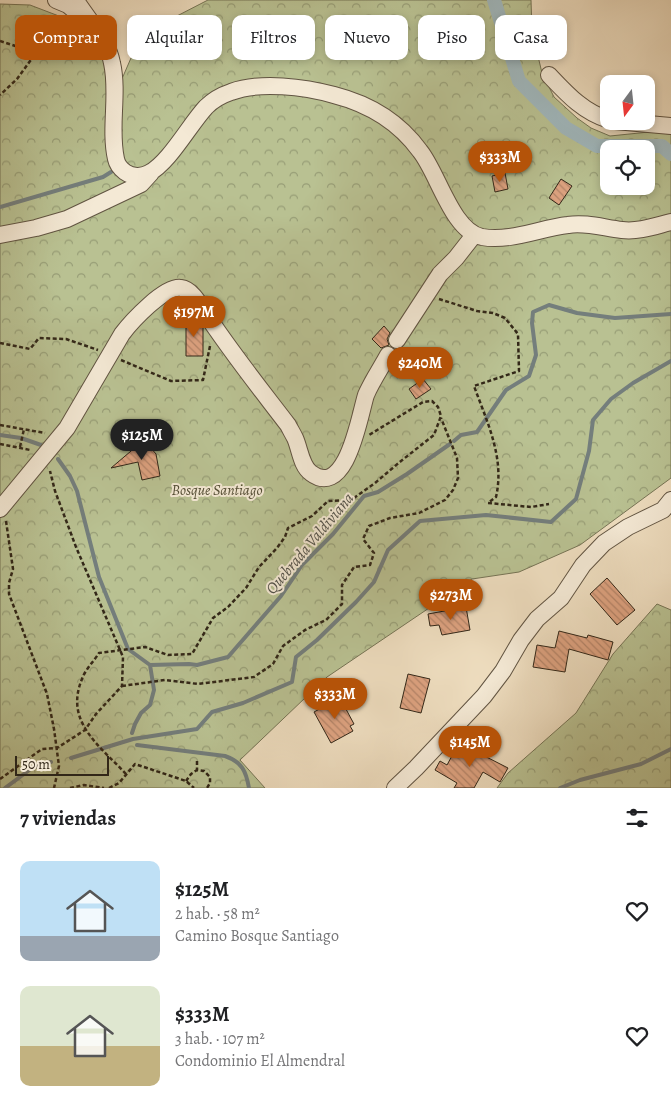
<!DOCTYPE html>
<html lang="es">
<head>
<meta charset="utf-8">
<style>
  body { margin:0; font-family:Alegreya,serif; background:#f2f2f2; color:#202124; height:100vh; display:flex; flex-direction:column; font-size:19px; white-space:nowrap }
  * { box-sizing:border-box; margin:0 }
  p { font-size:16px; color:#757577 }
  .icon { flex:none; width:28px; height:28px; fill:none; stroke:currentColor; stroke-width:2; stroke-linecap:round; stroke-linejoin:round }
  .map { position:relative; height:788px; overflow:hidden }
  .drawer { display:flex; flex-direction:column; background:#fff; flex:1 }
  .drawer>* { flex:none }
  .banner { position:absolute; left:15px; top:15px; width:641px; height:45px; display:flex; gap:10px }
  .needle { width:32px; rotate:195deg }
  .tools { position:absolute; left:600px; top:75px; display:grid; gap:10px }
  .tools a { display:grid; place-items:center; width:55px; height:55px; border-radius:10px; background:#fff; box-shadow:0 2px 8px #0003; font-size:25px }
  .scale { position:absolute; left:15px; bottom:12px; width:94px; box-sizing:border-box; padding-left:5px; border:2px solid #322718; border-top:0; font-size:14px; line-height:18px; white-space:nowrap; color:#322718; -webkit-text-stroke:4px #f4e9d5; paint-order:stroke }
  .price { position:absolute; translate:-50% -42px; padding:0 11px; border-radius:18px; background:#b45309; color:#fff; font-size:16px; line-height:32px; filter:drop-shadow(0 1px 2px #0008) }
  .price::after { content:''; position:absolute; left:50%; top:30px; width:15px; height:11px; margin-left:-8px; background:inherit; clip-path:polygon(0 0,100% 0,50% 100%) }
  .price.selected { background:#222; color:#fff }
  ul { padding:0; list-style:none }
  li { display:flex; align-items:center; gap:15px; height:125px; padding:0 20px }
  li span { display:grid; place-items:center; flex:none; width:140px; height:100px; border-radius:10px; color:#555 }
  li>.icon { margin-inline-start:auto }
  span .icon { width:60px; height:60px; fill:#fffc; stroke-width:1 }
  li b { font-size:21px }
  h2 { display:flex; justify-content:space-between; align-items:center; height:60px; padding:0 20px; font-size:21px }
  .tag { padding:0 18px; border-radius:10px; background:#fff; box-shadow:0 2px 8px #0003; font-size:18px; line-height:45px }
  .tag.selected { background:#b45309; color:#fff }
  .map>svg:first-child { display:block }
  .forest { fill:url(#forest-crowns); stroke:#767455; fill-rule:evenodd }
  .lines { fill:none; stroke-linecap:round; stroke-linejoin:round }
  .stream { stroke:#747e7c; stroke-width:4 }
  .canal { stroke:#a0b8be; stroke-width:14 }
  .building { fill:url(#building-back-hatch); stroke:#322718 }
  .minor-casing { stroke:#615442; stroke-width:18 }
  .path { stroke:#322718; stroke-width:2.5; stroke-dasharray:4 2.5; stroke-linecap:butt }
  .minor { stroke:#f4e9d5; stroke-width:16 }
  .labels { text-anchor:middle; stroke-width:4; stroke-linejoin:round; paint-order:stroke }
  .park-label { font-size:15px; font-style:italic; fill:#544e36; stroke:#f4e9d5 }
  .water-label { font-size:16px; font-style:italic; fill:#53524a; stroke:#f4e9d5 }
</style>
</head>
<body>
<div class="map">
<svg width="671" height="788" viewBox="0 0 671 788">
  <defs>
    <pattern id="forest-crowns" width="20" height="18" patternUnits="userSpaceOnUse" patternTransform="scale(1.25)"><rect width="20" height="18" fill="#b9c192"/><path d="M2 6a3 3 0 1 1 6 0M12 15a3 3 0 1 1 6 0" fill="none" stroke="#979d76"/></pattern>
    <pattern id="building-back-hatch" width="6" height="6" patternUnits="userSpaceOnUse" patternTransform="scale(1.25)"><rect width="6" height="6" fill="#dda280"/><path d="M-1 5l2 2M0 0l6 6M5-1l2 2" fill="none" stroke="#b48468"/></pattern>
  </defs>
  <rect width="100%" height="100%" fill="#eeddbf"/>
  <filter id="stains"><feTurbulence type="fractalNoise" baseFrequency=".004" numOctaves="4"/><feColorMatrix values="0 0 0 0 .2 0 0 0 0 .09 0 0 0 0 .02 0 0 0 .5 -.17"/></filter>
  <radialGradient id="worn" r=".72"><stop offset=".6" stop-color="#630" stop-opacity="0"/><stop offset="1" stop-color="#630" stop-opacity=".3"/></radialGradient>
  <path class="forest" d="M208 0H531L532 31 542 73 554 97 577 118 591 128 610 136 649 132 671 134V478L580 545 519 572 472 579 327 677 240 760 265 788H0V4L30 5 72 21 106 62 108 111 131 58 175 17ZM609 149H646V186H609Z
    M657 604 671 610V788H497L508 773 576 713 613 654Z"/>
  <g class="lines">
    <path class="stream" d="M0 207 103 177 111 172
      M0 435 21 438 41 445
      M454 441 461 435 477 432 506 390 529 376 536 355 532 323 533 312 549 305 577 313 615 318 671 314
      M58 459 70 476 77 491 99 577 128 649 150 665 189 664 197 665 228 657 281 596 302 565 333 534 364 496 378 492 407 474 450 444
      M132 733 135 724 141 713 150 705 154 690 150 665
      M137 745 225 756C242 762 246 771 249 788
      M71 758 133 739 197 729 212 712 243 703 292 682 296 657 317 640 356 602 374 582 388 550 420 521 486 515 551 522 576 499 589 451 593 420 611 399 633 383 671 361
      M5 788 32 768 51 762
      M560 788 580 780 641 764 671 749"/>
    <path class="canal" d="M494 0 519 81 566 128 597 146H662L671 154"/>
  </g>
  <path class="building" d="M505 173 508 189 495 192 492 176Z
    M561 179 572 186 559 205 549 198Z
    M186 318H197L203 327V356H186Z
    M384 326 390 333 387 339 389 345 381 348 372 339Z
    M423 379 431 389 416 399 409 389Z
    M144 440 156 454 160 476 142 480 138 462 111 468Z
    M607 578 635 610 617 625 590 594Z
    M466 607 470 630 442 635 439 625 430 626 428 614Z
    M559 631 587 638 588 635 613 642 608 660 569 649 565 672 533 667 537 645 555 648Z
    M408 674 430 679 421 713 400 708Z
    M340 698 354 724 350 726 353 731 331 743 314 712Z
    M459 743 508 768 500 782 483 772 474 788H454L457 783 435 770 440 761 447 765Z"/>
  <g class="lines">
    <defs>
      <path id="minor" d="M56 0 68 5 80 15
        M74 0 79 5C91 23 108 41 112 63 119 94 109 128 116 159 117 164 121 169 125 172 132 177 142 177 149 173 169 163 190 124 206 107 213 100 222 95 231 92 260 81 305 87 334 95 369 104 399 122 420 151 438 173 452 231 482 237 511 242 540 228 568 225 586 222 604 228 622 230 639 232 655 226 671 222
        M549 75C567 94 583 112 609 120
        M615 121 671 126
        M0 235 36 228 67 219 141 184 151 173
        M397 340 440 274 456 258 474 235
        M0 509 67 428 122 334C131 322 165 285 181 288 191 289 199 303 204 311 230 351 259 387 288 425 290 429 293 434 295 438 300 449 301 466 311 473 347 500 360 413 366 395 372 381 381 368 388 355
        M395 788 416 768 484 696 503 671 521 640 537 619 561 598 583 565 604 543 628 527 663 510 671 500"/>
    </defs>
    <use href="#minor" class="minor-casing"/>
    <path class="path" d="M0 41 28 50H38L17 79 0 95
      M439 299 477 311 493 313 505 318 518 334 519 371 474 386C487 422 505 458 496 497L488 503 531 507 549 504
      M0 343 30 349 39 338 66 339 98 350
      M121 360 171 381 203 380 210 346
      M0 425 45 433
      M0 444 30 450
      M20 447 24 429
      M6 521 13 569 9 583V594L47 694 54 729 59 766 54 788
      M122 686 165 680 198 684 254 677 273 664 283 646 305 630 326 620 342 604V585L354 567 370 565 374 553 363 539 369 526 390 518 419 513 445 500 453 490 458 478 457 458 441 418
      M197 761V770
      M126 774C100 746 64 722 82 679 85 670 94 661 99 653L145 647 168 655 192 654 213 618 228 607 246 588 259 567 277 548 285 537 288 528 312 516 328 501 351 500 375 483 401 461 434 435 441 416 438 407 432 401 423 402 369 435
      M0 779 42 749 57 748 85 730 96 714 122 686 123 657 76 547 55 491 50 471
      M186 781 191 774 197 770 204 771 210 777V783L207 788
      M70 788 84 785 104 788
      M109 788 119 783 135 764 186 781 194 788"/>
    <use href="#minor" class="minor"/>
  </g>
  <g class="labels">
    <g class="park-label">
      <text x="217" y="495">Bosque Santiago</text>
    </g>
    <g class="water-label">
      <text transform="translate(309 543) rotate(-50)" y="6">Quebrada Valdiviana</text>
    </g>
  </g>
  <rect width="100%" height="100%" filter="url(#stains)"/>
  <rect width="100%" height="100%" fill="url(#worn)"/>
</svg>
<div class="tools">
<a><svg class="needle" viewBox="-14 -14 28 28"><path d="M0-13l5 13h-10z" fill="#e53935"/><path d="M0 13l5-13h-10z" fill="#757577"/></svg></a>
<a><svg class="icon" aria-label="locate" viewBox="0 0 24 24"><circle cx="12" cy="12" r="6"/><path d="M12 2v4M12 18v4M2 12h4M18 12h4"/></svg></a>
</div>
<div class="scale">50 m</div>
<b class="price" style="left:500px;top:183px">$333M</b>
<b class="price" style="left:194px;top:338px">$197M</b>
<b class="price" style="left:420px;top:389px">$240M</b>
<b class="price selected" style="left:142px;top:461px">$125M</b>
<b class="price" style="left:451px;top:621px">$273M</b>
<b class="price" style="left:335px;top:720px">$333M</b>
<b class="price" style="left:470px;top:768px">$145M</b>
<div class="banner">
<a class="tag selected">Comprar</a>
<a class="tag">Alquilar</a>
<a class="tag">Filtros</a>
<a class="tag">Nuevo</a>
<a class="tag">Piso</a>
<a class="tag">Casa</a>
</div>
</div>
<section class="drawer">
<h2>7 viviendas<svg class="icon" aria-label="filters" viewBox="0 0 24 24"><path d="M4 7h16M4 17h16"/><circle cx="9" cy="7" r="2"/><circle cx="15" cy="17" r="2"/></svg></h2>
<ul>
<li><span style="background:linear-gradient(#bfe0f5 75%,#9aa5b1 0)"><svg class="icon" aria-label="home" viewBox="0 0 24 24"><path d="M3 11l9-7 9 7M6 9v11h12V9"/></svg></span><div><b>$125M</b><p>2 hab. · 58 m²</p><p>Camino Bosque Santiago</p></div><svg class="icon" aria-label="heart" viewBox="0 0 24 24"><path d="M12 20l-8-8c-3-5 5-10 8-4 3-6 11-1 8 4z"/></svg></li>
<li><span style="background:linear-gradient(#dfe7d0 60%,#c2b280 0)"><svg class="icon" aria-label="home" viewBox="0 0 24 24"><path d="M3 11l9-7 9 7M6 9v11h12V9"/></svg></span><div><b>$333M</b><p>3 hab. · 107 m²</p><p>Condominio El Almendral</p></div><svg class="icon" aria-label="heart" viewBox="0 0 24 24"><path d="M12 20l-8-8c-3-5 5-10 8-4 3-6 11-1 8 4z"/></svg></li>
</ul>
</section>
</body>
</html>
